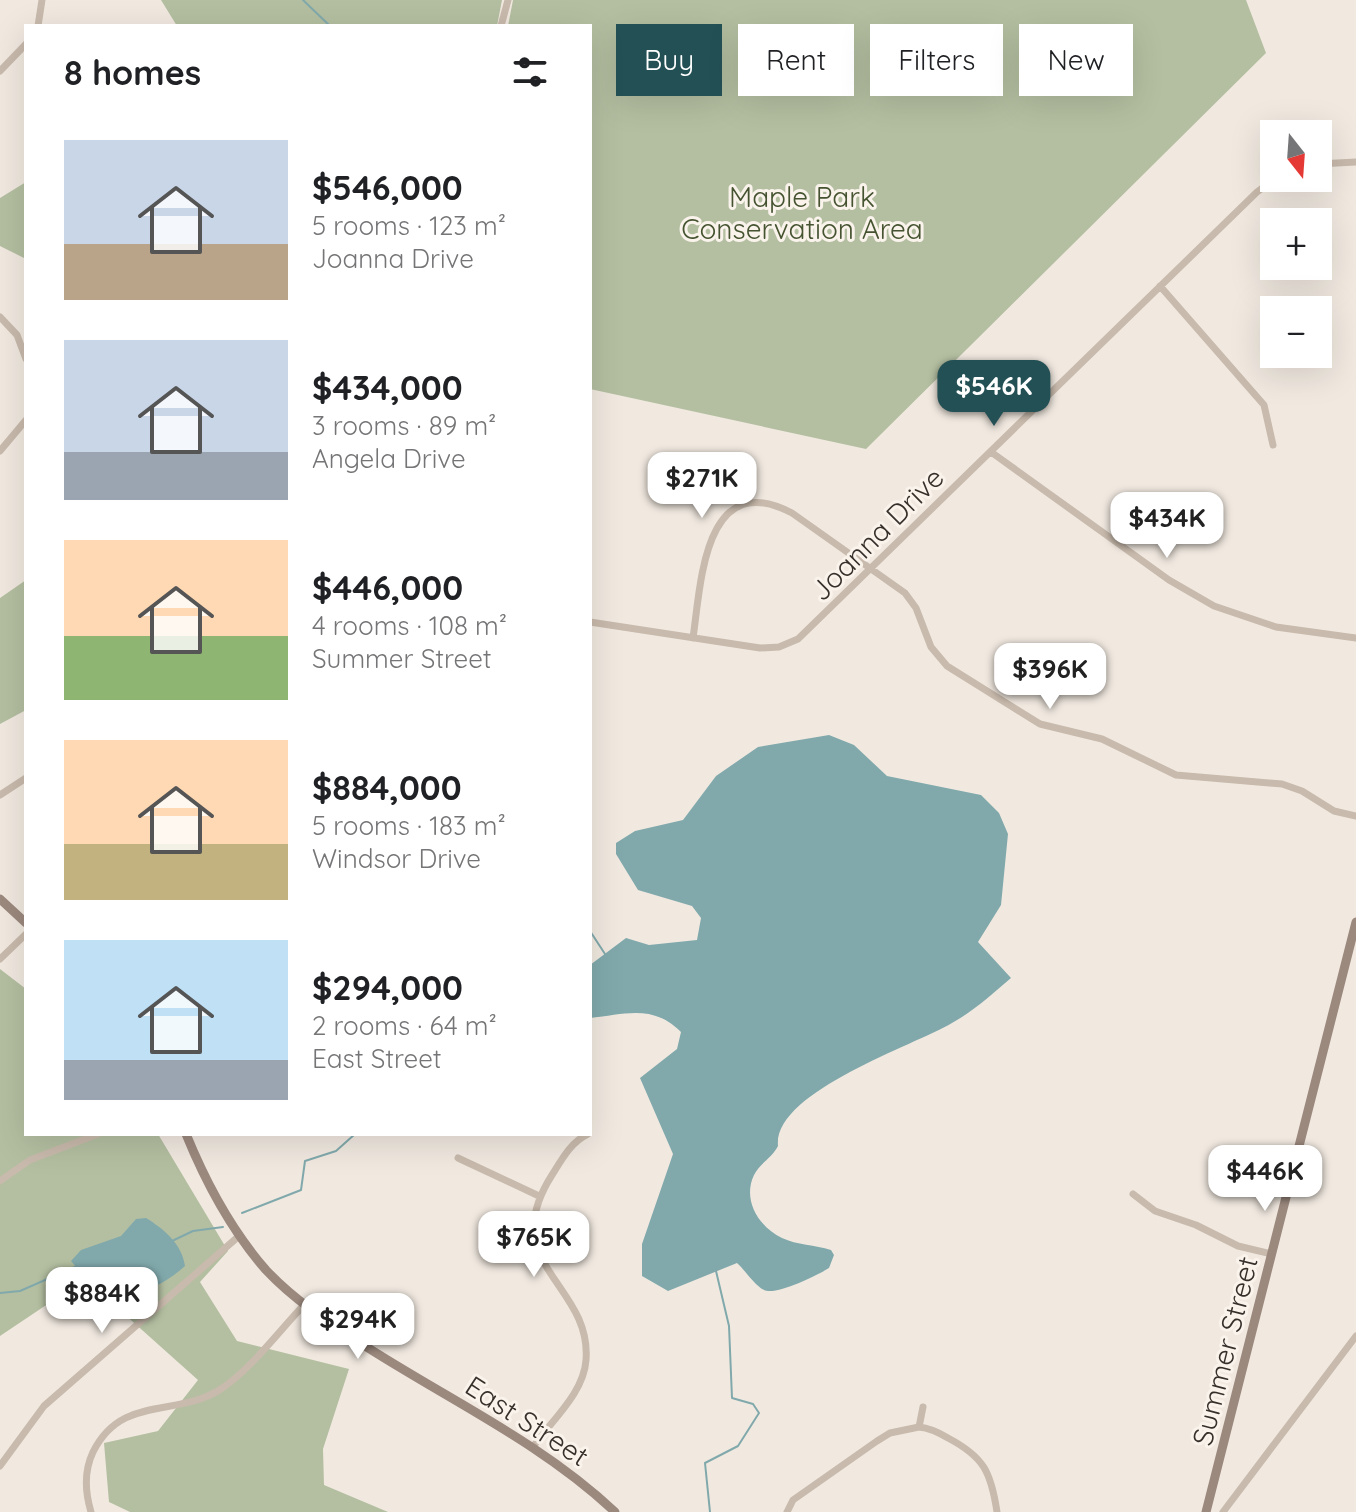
<!DOCTYPE html>
<html lang="en">
<head>
<meta charset="utf-8">
<style>
  body { margin:0; font-family:Quicksand,sans-serif; background:#f2f2f2; color:#202124; height:100vh; display:flex; flex-direction:column; font-size:30px; white-space:nowrap }
  * { box-sizing:border-box; margin:0 }
  p { font-size:26px; color:#757577 }
  .icon { flex:none; width:44px; height:44px; fill:none; stroke:currentColor; stroke-width:2; stroke-linecap:round; stroke-linejoin:round }
  .map { position:relative; flex:1; overflow:hidden }
  .panel { position:absolute; left:24px; top:24px; width:568px; height:1112px; display:flex; flex-direction:column; background:#fff; border-radius:0px; box-shadow:0 8px 32px #0002 }
  .panel>* { flex:none }
  .guide { position:absolute; left:616px; top:24px; width:620px; height:72px; display:flex; gap:16px }
  .needle { width:52px; rotate:163deg }
  .fabs { position:absolute; left:1260px; top:120px; display:grid; gap:16px }
  .fabs a { display:grid; place-items:center; width:72px; height:72px; border-radius:0px; background:#fff; box-shadow:0 8px 32px #0002; font-size:40px }
  .price { position:absolute; translate:-50% -68px; padding:0 18px; border-radius:16px; background:#fff; color:#222; font-size:26px; line-height:52px; filter:drop-shadow(0 2px 4px #0008) }
  .price::after { content:''; position:absolute; left:50%; top:48px; width:24px; height:18px; margin-left:-12px; background:inherit; clip-path:polygon(0 0,100% 0,50% 100%) }
  .price.current { background:#235055; color:#fff }
  ul { padding:0; list-style:none }
  li { display:flex; align-items:center; gap:24px; height:200px; padding:0 40px }
  li span { display:grid; place-items:center; flex:none; width:224px; height:160px; border-radius:0px; color:#555 }
  li>.icon { margin-inline-start:auto }
  span .icon { width:96px; height:96px; fill:#fffc; stroke-width:1 }
  li b { font-size:34px }
  h2 { display:flex; justify-content:space-between; align-items:center; height:96px; padding:0 40px; font-size:34px }
  .pill { padding:0 28px; border-radius:0px; background:#fff; box-shadow:0 8px 32px #0002; font-size:28px; line-height:72px }
  .pill.current { background:#235055; color:#fff }
  .map>svg:first-child { display:block }
  .green { fill:#b4bfa1 }
  .water { fill:#81a9ac }
  .lines { fill:none; stroke-linecap:round; stroke-linejoin:round }
  .stream { stroke:#81a9ac; stroke-width:2 }
  .street { stroke:#c8baac; stroke-width:7 }
  .secondary { stroke:#9c897e; stroke-width:9 }
  .labels { text-anchor:middle; stroke-width:6; stroke-linejoin:round; paint-order:stroke }
  .park-label { font-size:28px; fill:#455330; stroke:#f9f3ec }
  .street-label { font-size:28px; fill:#372f2a; stroke:#f9f3ec }
</style>
</head>
<body>
<div class="map">
<svg width="1356" height="1512" viewBox="0 0 1356 1512">
  <rect width="100%" height="100%" fill="#f1e9e0"/>
  <path class="green" d="M161 0H502L497 26H177Z
    M513 0H1246L1266 53 866 449 590 389V26H508Z
    M26 182V259L0 246V198Z
    M26 580V710L0 724V598Z
    M0 969 26 989V1134H158L228 1251 200 1282 237 1341 349 1369 323 1449 324 1485 388 1512H130L109 1502 104 1443 158 1431 198 1380 85 1279 0 1336Z"/>
  <path class="water" d="M829 735 854 745 887 776 981 795 999 813 1008 834 1001 905 978 942 1011 978C992 994 974 1011 952 1023 913 1046 773 1092 778 1146 772 1158 760 1163 754 1175 742 1200 759 1227 782 1238 797 1245 815 1245 831 1250L834 1255 829 1268C818 1275 776 1296 764 1290 754 1285 745 1270 737 1263L668 1291 642 1276V1244L673 1154 640 1078 677 1049 681 1032C653 1004 626 1014 590 1018V965L626 938 649 945 697 940 701 918 692 906 638 890 616 854V843L635 831 683 820 716 776 758 747Z
    M146 1218C164 1229 182 1244 185 1266 145 1302 105 1303 71 1261L81 1250 121 1236 136 1219Z"/>
  <g class="lines">
    <path class="stream" d="M303 0 330 26
      M590 931 605 954
      M242 1213 301 1190 305 1161 336 1151 355 1134
      M172 1241 193 1231 223 1227
      M0 1293 20 1291 77 1266
      M710 1512 705 1463 738 1446 759 1413 753 1404 732 1398 729 1326 716 1271"/>
    <path class="street" d="M38 26 42 0
      M501 26 508 0
      M0 71 26 44
      M1318 164 1356 162
      M1160 286 1264 405 1273 445
      M0 317 17 335 26 359
      M0 451 26 420
      M991 452 1169 580 1214 606 1276 627 1356 638
      M590 622 760 648 779 647 798 639 1257 192 1276 178
      M693 638C701 583 704 467 792 513L905 593 916 608 931 647 947 666 1040 724 1102 739 1176 775 1282 784 1302 791 1334 811 1356 816
      M0 795 26 778
      M0 959 26 934
      M458 1158 539 1196
      M0 1181 30 1160 98 1134
      M1133 1194 1155 1211 1196 1225 1238 1246 1272 1254
      M919 1427C930 1428 938 1432 948 1438 984 1457 991 1472 997 1512
      M533 1447C551 1421 584 1393 586 1360 592 1284 495 1264 552 1175 562 1159 571 1142 588 1134
      M0 1466 44 1406 239 1236
      M91 1512C85 1492 84 1471 93 1452 122 1394 176 1418 221 1389 252 1368 278 1332 304 1305
      M787 1512 793 1500 877 1441 890 1433 919 1427 923 1407
      M1223 1512 1356 1336"/>
    <path class="secondary" d="M0 899 26 923
      M186 1134C206 1183 231 1230 266 1270 294 1300 328 1322 362 1344 447 1399 541 1442 615 1512
      M1206 1512 1356 922"/>
  </g>
  <g class="labels">
    <g class="park-label">
      <text x="802" y="207">Maple Park<tspan x="802" dy="32">Conservation Area</tspan></text>
    </g>
    <g class="street-label">
      <text transform="translate(877 534) rotate(-45)" y="10">Joanna Drive</text>
      <text transform="translate(1225 1351) rotate(-76)" y="10">Summer Street</text>
      <text transform="translate(527 1421) rotate(33)" y="10">East Street</text>
    </g>
  </g>
</svg>
<div class="fabs">
<a><svg class="needle" viewBox="-14 -14 28 28"><path d="M0-13l5 13h-10z" fill="#e53935"/><path d="M0 13l5-13h-10z" fill="#757577"/></svg></a>
<a>+</a>
<a>−</a>
</div>
<b class="price current" style="left:994px;top:428px">$546K</b>
<b class="price" style="left:702px;top:520px">$271K</b>
<b class="price" style="left:1167px;top:560px">$434K</b>
<b class="price" style="left:1050px;top:711px">$396K</b>
<b class="price" style="left:1265px;top:1213px">$446K</b>
<b class="price" style="left:534px;top:1279px">$765K</b>
<b class="price" style="left:102px;top:1335px">$884K</b>
<b class="price" style="left:358px;top:1361px">$294K</b>
<div class="guide">
<a class="pill current">Buy</a>
<a class="pill">Rent</a>
<a class="pill">Filters</a>
<a class="pill">New</a>
</div>
<section class="panel">
<h2>8 homes<svg class="icon" aria-label="filters" viewBox="0 0 24 24"><path d="M4 7h16M4 17h16"/><circle cx="9" cy="7" r="2"/><circle cx="15" cy="17" r="2"/></svg></h2>
<ul>
<li><span style="background:linear-gradient(#c9d6e8 65%,#b9a48a 0)"><svg class="icon" aria-label="home" viewBox="0 0 24 24"><path d="M3 11l9-7 9 7M6 9v11h12V9"/></svg></span><div><b>$546,000</b><p>5 rooms · 123 m²</p><p>Joanna Drive</p></div></li>
<li><span style="background:linear-gradient(#c9d6e8 70%,#9aa5b1 0)"><svg class="icon" aria-label="home" viewBox="0 0 24 24"><path d="M3 11l9-7 9 7M6 9v11h12V9"/></svg></span><div><b>$434,000</b><p>3 rooms · 89 m²</p><p>Angela Drive</p></div></li>
<li><span style="background:linear-gradient(#ffd9b3 60%,#8fb573 0)"><svg class="icon" aria-label="home" viewBox="0 0 24 24"><path d="M3 11l9-7 9 7M6 9v11h12V9"/></svg></span><div><b>$446,000</b><p>4 rooms · 108 m²</p><p>Summer Street</p></div></li>
<li><span style="background:linear-gradient(#ffd9b3 65%,#c2b280 0)"><svg class="icon" aria-label="home" viewBox="0 0 24 24"><path d="M3 11l9-7 9 7M6 9v11h12V9"/></svg></span><div><b>$884,000</b><p>5 rooms · 183 m²</p><p>Windsor Drive</p></div></li>
<li><span style="background:linear-gradient(#bfe0f5 75%,#9aa5b1 0)"><svg class="icon" aria-label="home" viewBox="0 0 24 24"><path d="M3 11l9-7 9 7M6 9v11h12V9"/></svg></span><div><b>$294,000</b><p>2 rooms · 64 m²</p><p>East Street</p></div></li>
</ul>
</section>
</div>
</body>
</html>
